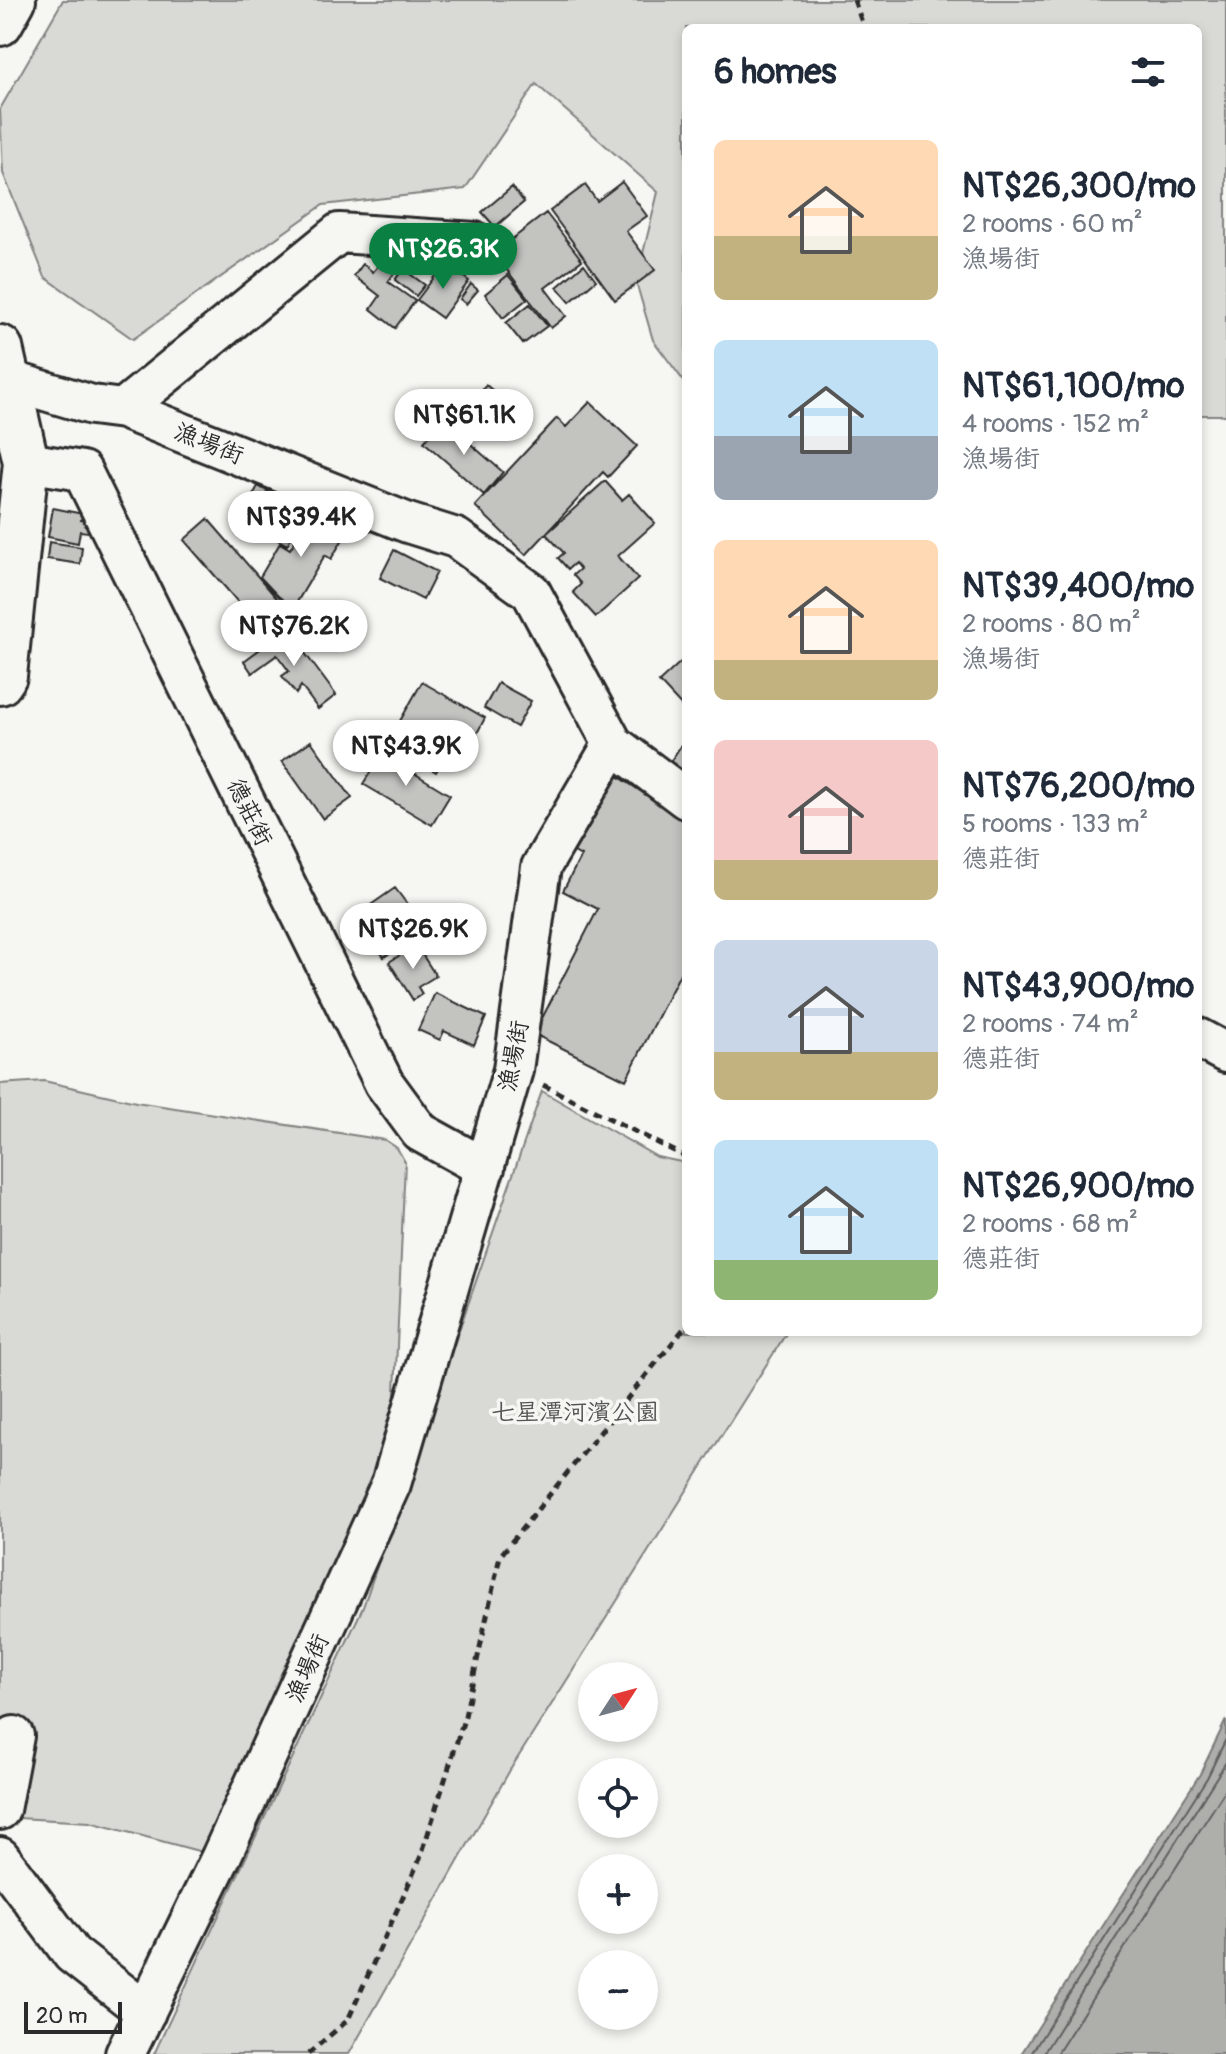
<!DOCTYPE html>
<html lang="en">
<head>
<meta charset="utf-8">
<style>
  body { margin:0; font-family:Pangolin,"LXGW WenKai TC",sans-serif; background:#f2f2f3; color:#1f2937; height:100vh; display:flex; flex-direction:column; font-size:30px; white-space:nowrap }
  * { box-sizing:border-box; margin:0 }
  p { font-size:26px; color:#747a83 }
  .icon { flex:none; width:44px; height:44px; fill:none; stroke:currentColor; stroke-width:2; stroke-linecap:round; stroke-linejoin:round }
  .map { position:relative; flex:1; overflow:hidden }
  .drawer { position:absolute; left:682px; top:24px; width:520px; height:1312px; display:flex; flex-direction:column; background:#fff; border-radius:12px; box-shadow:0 4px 12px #0003 }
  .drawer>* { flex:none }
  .needle { width:52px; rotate:54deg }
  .buttons { position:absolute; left:578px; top:1662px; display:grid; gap:16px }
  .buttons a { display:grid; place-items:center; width:80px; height:80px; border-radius:50%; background:#fff; box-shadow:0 4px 12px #0003; font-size:40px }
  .scale { position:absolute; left:24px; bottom:20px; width:98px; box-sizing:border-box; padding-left:8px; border:4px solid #2b2b2b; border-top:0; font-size:22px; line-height:28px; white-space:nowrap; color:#2b2b2b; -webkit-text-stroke:6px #f6f6f2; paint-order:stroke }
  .price { position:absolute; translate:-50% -68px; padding:0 18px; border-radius:28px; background:#fff; color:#222; font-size:26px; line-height:52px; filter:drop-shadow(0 2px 4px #0008) }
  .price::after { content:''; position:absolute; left:50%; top:48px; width:24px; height:18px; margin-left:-12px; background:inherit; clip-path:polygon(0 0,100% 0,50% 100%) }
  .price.on { background:#0b8043; color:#fff }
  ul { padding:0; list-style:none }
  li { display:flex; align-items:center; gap:24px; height:200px; padding:0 32px }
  li span { display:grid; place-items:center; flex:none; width:224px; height:160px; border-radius:12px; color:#555 }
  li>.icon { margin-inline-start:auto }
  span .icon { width:96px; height:96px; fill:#fffc; stroke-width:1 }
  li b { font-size:34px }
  h2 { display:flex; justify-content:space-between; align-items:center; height:96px; padding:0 32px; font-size:34px }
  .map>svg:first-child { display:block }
  .green { fill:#d9d9d5; stroke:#828280; stroke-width:2 }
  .water { fill:#aeaeab; stroke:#7a7a78; stroke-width:2 }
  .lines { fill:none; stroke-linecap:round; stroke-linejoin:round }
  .shore { stroke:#5f5f5e; stroke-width:2 }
  .building { fill:#c3c3c0; stroke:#2b2b2b; stroke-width:2 }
  .minor-casing { stroke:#2b2b2b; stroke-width:44 }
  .major-casing { stroke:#2b2b2b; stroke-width:50 }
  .path { stroke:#2b2b2b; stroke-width:5; stroke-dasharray:8 6; stroke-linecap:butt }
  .minor { stroke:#f6f6f2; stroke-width:38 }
  .major { stroke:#f6f6f2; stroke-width:44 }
  .labels { text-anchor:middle; stroke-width:7; stroke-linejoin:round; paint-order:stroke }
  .street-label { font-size:24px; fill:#2b2b2b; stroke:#f6f6f2 }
  .park-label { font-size:24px; fill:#565656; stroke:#f6f6f2 }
</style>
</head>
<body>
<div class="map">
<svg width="1226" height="2054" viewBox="0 0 1226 2054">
  <rect width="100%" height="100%" fill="#f6f6f2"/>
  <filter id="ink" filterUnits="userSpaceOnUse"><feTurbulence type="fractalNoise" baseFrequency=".0125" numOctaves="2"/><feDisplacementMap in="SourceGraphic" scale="16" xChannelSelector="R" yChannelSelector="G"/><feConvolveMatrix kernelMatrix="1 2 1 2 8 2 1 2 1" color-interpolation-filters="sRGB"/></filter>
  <g filter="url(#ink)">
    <path class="green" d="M63 0H1226V415H1198V28H686V384L653 340 636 282 658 192 536 84 465 189 323 205 133 339 45 277 3 173 0 109Z
      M44 1081 136 1102 385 1140 397 1148 405 1162 391 1484 221 1857 90 1822 0 1817V1084Z
      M542 1091 657 1157 686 1163V1332H787L510 1770 349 2054H154L363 1607Z"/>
    <path class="water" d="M1226 1720V2054H1021L1200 1774Z"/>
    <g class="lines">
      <path class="shore" d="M1031 2054 1207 1778 1226 1739
        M1043 2054 1226 1762
        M1057 2054 1226 1789"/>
    </g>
    <path class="building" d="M622 182 647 216 626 231 655 270 615 300 550 211 585 185 597 201Z
      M512 187 524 202 495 227 482 212Z
      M546 213 582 260 545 288 566 316 551 328 494 253Z
      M392 248 405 258 388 282 415 301 395 328 371 309 380 296 354 276 363 264 373 272Z
      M445 263 469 281 442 318 417 300Z
      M584 264 596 280 570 302 557 287Z
      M403 269 425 285 416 296 395 280Z
      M508 275 527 299 503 318 485 294Z
      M471 284 478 290 466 304 460 299Z
      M530 304 547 326 523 344 506 323Z
      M486 385 502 398 470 438 445 417 468 389 477 396Z
      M590 402 637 446 608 477 603 472 526 555 475 506 557 418 566 427Z
      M443 420 503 472 484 495 424 442Z
      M605 481 622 500 629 494 655 523 618 556 638 579 596 617 573 592 581 584 573 575 580 569 575 563 568 569 558 558 564 553 546 534Z
      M258 486 305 512 287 545 240 519Z
      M53 508 83 514 81 520 90 523 88 532 80 531 78 543 48 537Z
      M311 513 346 534 331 559 325 555 294 607 278 596 260 577 280 543 290 549Z
      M208 519 287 610 263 631 184 540Z
      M49 542 82 547 80 564 47 559Z
      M394 550 437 572 423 600 380 578Z
      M287 629 336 695 318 709 301 686 296 694 282 676 289 671 277 655 252 673 244 661Z
      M686 657V711L659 682Z
      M422 682 485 718 474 739 459 730 436 772 387 744Z
      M498 683 531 701 517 727 484 708Z
      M686 738V772L670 762Z
      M311 741 352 798 323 819 282 761Z
      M383 752 395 760 399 752 409 758 404 767 450 795 432 825 363 784Z
      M618 776 686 822V962L626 1080 534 1034 598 909 563 891 581 856 574 852Z
      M395 888 425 928 384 957 355 916Z
      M416 945 436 976 418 987 422 994 413 1000 389 962Z
      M435 993 486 1017 474 1045 444 1031 440 1040 418 1030Z"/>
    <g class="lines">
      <defs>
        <path id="minor" d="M9 380 92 405 123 409 408 523 456 538 531 592 613 744 686 799
          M123 409 339 233 475 242
          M26 462 82 471 384 1083 420 1132 485 1168
          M1198 1038 1226 1053
          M0 1810 14 1736
          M0 1857 72 1954 146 2012
          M125 2054 221 1857 391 1484 513 1070 541 867 613 744"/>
        <path id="major" d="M0 23 13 0
          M0 348 26 462 4 676 0 682"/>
      </defs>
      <use href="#minor" class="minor-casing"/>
      <use href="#major" class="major-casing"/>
      <path class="path" d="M854 0 864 28
        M543 1085 686 1157
        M308 2054 348 2020 421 1856 465 1716 500 1556 686 1326"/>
      <use href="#minor" class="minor"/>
      <use href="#major" class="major"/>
    </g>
  </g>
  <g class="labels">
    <g class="street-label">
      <text transform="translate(209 443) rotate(22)" y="8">漁場街</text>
      <text transform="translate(250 812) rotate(64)" y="8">德莊街</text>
      <text transform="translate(513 1056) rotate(-79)" y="8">漁場街</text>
      <text transform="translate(307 1668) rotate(-66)" y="8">漁場街</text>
    </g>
    <g class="park-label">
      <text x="575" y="1420">七星潭河濱公園</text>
    </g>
  </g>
</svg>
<div class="buttons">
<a><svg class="needle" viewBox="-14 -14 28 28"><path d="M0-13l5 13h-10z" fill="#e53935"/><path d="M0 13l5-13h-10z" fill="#747a83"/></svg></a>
<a><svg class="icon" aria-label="locate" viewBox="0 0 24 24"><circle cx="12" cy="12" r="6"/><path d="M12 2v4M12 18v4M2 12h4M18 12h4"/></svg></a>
<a>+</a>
<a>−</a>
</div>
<div class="scale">20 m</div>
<b class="price on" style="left:443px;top:291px">NT$26.3K</b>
<b class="price" style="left:464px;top:457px">NT$61.1K</b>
<b class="price" style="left:301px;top:559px">NT$39.4K</b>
<b class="price" style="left:294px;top:668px">NT$76.2K</b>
<b class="price" style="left:406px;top:788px">NT$43.9K</b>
<b class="price" style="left:413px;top:971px">NT$26.9K</b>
<section class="drawer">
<h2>6 homes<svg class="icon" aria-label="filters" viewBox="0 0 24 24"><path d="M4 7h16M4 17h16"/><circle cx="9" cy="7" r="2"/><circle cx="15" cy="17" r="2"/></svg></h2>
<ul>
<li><span style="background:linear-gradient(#ffd9b3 60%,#c2b280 0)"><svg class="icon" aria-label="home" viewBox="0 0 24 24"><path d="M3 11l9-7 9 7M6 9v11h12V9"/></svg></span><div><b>NT$26,300/mo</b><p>2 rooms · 60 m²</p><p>漁場街</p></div></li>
<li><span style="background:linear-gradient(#bfe0f5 60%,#9aa5b1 0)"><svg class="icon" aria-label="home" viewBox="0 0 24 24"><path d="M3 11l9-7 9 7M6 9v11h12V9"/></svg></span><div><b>NT$61,100/mo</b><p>4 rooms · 152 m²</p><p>漁場街</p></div></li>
<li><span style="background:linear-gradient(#ffd9b3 75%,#c2b280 0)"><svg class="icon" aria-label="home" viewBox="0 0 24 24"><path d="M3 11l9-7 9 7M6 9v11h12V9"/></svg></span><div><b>NT$39,400/mo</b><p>2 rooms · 80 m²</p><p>漁場街</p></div></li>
<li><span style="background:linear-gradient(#f6c9c9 75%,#c2b280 0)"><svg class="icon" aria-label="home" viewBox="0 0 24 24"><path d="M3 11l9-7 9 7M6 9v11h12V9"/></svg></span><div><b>NT$76,200/mo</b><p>5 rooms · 133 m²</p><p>德莊街</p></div></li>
<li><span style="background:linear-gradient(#c9d6e8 70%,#c2b280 0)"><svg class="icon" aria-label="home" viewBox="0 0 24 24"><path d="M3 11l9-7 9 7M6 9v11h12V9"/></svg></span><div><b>NT$43,900/mo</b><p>2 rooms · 74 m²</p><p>德莊街</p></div></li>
<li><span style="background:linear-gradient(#bfe0f5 75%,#8fb573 0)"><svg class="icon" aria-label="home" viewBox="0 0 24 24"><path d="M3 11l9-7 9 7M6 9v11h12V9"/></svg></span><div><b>NT$26,900/mo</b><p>2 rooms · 68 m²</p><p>德莊街</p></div></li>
</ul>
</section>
</div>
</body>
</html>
